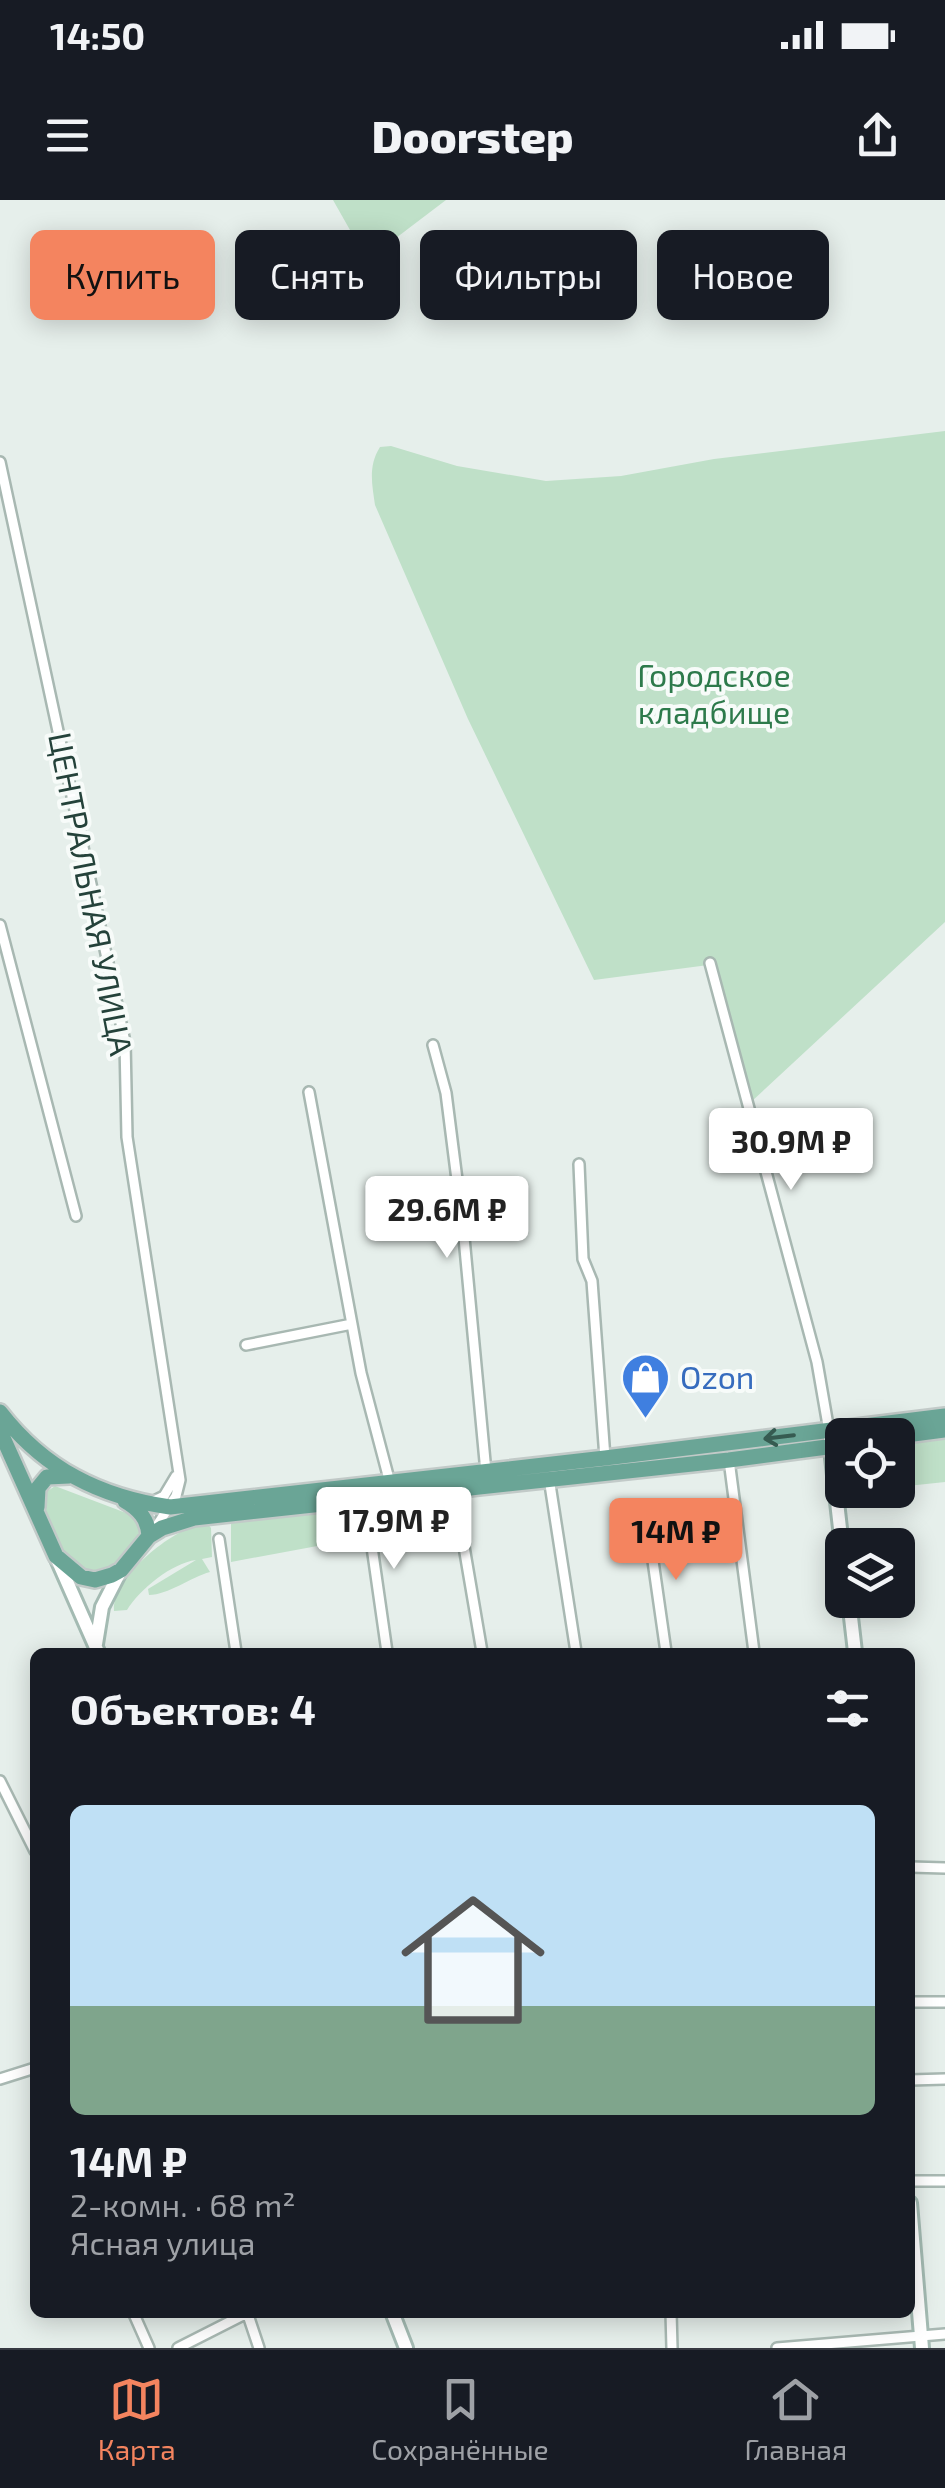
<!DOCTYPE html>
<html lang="ru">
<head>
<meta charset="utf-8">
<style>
  body { margin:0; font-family:"Exo 2",sans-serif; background:#20242c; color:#f1f3f6; height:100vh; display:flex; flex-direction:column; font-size:38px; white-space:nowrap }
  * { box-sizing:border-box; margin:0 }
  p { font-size:32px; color:#9ea1a6 }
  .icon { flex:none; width:55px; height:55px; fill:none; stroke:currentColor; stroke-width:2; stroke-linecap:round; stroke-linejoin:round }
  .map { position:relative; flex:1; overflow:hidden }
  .drawer { position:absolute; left:30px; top:1448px; width:885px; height:670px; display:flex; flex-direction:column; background:#171b24; border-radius:15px; box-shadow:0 5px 25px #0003 }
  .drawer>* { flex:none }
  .top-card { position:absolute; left:30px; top:30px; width:885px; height:90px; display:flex; gap:20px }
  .controls { position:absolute; left:825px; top:1218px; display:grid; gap:20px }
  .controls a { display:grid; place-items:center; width:90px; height:90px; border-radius:15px; background:#171b24; box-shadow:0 5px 25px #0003; font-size:50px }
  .price { position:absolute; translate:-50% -85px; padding:0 22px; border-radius:10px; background:#fff; color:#222; font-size:32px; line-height:65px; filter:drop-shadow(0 2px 5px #0008) }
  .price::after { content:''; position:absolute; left:50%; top:60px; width:30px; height:22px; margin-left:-15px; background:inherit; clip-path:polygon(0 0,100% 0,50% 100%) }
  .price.on { background:#f4845f; color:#111 }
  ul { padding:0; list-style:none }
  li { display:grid; align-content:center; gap:20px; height:530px; padding:0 40px }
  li+li { border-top:2px solid #363941 }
  li span { display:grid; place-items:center; height:310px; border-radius:15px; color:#555 }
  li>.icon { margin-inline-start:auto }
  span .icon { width:180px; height:180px; fill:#fffc; stroke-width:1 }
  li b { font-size:42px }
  h2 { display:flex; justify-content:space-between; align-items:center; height:120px; padding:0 40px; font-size:42px }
  .chip { padding:0 35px; border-radius:15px; background:#171b24; box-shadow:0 5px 25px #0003; font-size:35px; line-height:90px }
  .chip.on { background:#f4845f; color:#111 }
  .status { display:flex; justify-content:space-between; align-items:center; height:70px; padding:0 50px; background:#171b24; direction:ltr }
  .status svg { height:28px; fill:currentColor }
  header { display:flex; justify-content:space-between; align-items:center; height:130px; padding:0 40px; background:#171b24; font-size:45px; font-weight:800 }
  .menu { display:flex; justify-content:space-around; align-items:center; height:140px; border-top:2px solid #363941; background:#171b24; font-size:28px; color:#9ea1a6 }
  .menu a { display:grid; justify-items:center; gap:5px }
  .menu .on { color:#f4845f }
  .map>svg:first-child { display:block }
  .green { fill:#bfe0c8 }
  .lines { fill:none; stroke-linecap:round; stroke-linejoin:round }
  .minor-casing { stroke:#a8b8b2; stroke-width:14 }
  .secondary-casing { stroke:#a4bbb3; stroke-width:18 }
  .primary-casing { stroke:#c2cac8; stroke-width:20 }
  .minor { stroke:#fff; stroke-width:9 }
  .secondary { stroke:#fff; stroke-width:12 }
  .primary { stroke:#6aa596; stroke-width:15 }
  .oneway { stroke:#365b51 }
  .labels { text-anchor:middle; stroke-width:8; stroke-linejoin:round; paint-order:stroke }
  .park-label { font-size:32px; fill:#2d7a4b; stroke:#f7fbf9 }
  .street-label { font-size:32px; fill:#24423a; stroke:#f7fbf9 }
  .shop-label { font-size:32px; fill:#366cbe; stroke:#f7fbf9; text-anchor:start }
</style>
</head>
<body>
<div class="status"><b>14:50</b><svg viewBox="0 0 49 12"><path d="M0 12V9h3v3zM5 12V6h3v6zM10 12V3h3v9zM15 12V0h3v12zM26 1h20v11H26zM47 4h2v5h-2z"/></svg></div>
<header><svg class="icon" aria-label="menu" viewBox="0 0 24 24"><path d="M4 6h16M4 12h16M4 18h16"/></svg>Doorstep<svg class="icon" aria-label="share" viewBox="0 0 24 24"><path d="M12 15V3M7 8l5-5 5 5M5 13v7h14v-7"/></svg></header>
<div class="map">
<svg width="945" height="2148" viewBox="0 0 945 2148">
  <rect width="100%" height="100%" fill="#e6efeb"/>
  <path class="green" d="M333 0H446L367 60Z
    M945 231V722L751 902 716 764 594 780 468 519 375 305C372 284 368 266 380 247L391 246 457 266 546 281 621 276 714 259Z
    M945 1237V1282L898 1287V1242Z
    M55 1286 134 1316 140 1324 141 1334C128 1352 118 1367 96 1372 62 1365 44 1328 42 1295Z
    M339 1309 348 1312 355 1339 231 1362V1318Z
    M206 1322 211 1328 212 1357 202 1359 210 1372C191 1377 168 1395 149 1395L148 1389 196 1360C172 1363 140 1389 127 1410L114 1411C112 1376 174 1328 206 1322Z"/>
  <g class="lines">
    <defs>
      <path id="minor" d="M0 262 125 842 127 937 180 1280 176 1296 154 1330
        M0 725 76 1016
        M710 763 817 1162 829 1231
        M433 845 446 893 463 1027 486 1272
        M309 892 361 1173 390 1283
        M579 964 583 1059 592 1081 605 1258
        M246 1145 352 1124
        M729 1260 754 1452
        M549 1278 576 1452
        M454 1288 482 1452
        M365 1298 387 1452
        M150 1303 164 1296 176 1276
        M647 1319 666 1452
        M219 1339 236 1452
        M0 1581 35 1651
        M910 1667 945 1668
        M910 1802H945
        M0 1879 35 1868
        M910 1880 945 1879
        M910 1981H945
        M133 2112 149 2148
        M247 2112 259 2148
        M671 2112 672 2148
        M178 2148 247 2113
        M777 2148 945 2134"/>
      <path id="secondary" d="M830 1240 842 1346
        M57 1359 98 1452
        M849 1400 855 1452
        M96 1444 102 1407 121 1370
        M910 2003 922 2148
        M392 2112 406 2148"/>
      <path id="primary" d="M0 1212C44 1269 100 1297 170 1307L605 1258 945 1216
        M0 1231 56 1356 81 1377 95 1380 112 1375 121 1370 149 1336 162 1328 194 1318 729 1260 842 1245
        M898 1236 945 1230
        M125 1301C139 1309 148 1319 149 1336
        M37 1307 38 1288 47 1277 69 1276"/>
    </defs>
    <use href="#minor" class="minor-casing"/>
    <use href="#secondary" class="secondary-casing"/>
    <use href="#primary" class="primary-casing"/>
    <use href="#minor" class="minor"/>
    <use href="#secondary" class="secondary"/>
    <use href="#primary" class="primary"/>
  </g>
  <defs><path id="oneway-shaft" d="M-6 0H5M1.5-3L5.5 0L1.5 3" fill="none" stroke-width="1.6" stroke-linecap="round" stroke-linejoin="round" transform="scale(2.5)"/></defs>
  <use class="oneway" href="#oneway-shaft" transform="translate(779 1237) rotate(173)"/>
  <defs>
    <symbol id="shop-pin" viewBox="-11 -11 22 30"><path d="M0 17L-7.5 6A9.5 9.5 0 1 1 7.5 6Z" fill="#3f7fe0" stroke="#f7fbf9"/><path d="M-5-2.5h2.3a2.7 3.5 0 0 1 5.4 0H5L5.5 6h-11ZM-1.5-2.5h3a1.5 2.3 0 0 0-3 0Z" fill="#fff"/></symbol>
  </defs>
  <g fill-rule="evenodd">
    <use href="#shop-pin" x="618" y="1150" width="55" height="75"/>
  </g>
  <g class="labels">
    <g class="park-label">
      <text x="714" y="487">Городское<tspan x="714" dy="37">кладбище</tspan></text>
    </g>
    <g class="street-label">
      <text transform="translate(90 694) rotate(79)" y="11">ЦЕНТРАЛЬНАЯ УЛИЦА</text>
    </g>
    <g class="shop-label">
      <text x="680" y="1189">Ozon</text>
    </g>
  </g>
</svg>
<div class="controls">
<a><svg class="icon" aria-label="locate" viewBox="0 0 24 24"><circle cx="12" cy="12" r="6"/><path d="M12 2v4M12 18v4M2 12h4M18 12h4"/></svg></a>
<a><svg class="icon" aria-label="layers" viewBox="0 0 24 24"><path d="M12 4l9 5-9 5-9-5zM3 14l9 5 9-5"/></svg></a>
</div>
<b class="price" style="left:791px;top:993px">30.9M ₽</b>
<b class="price" style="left:447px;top:1061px">29.6M ₽</b>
<b class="price" style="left:394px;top:1372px">17.9M ₽</b>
<b class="price on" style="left:676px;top:1383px">14M ₽</b>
<div class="top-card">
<a class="chip on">Купить</a>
<a class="chip">Снять</a>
<a class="chip">Фильтры</a>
<a class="chip">Новое</a>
</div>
<section class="drawer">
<h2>Объектов: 4<svg class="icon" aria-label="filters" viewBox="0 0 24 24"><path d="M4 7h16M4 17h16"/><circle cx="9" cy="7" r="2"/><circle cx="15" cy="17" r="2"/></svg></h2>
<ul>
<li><span style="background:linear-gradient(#bfe0f5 65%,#7fa58c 0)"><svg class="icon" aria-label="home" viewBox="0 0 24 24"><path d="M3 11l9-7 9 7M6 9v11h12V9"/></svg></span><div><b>14M ₽</b><p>2-комн. · 68 m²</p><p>Ясная улица</p></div></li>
</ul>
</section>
</div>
<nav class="menu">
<a class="on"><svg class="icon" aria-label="map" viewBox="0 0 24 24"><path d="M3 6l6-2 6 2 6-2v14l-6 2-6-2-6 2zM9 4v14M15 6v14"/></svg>Карта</a>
<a><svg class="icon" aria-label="saved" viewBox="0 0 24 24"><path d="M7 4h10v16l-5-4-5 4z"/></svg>Сохранённые</a>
<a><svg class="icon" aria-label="home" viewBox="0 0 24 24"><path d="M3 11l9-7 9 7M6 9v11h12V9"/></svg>Главная</a>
</nav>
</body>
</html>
